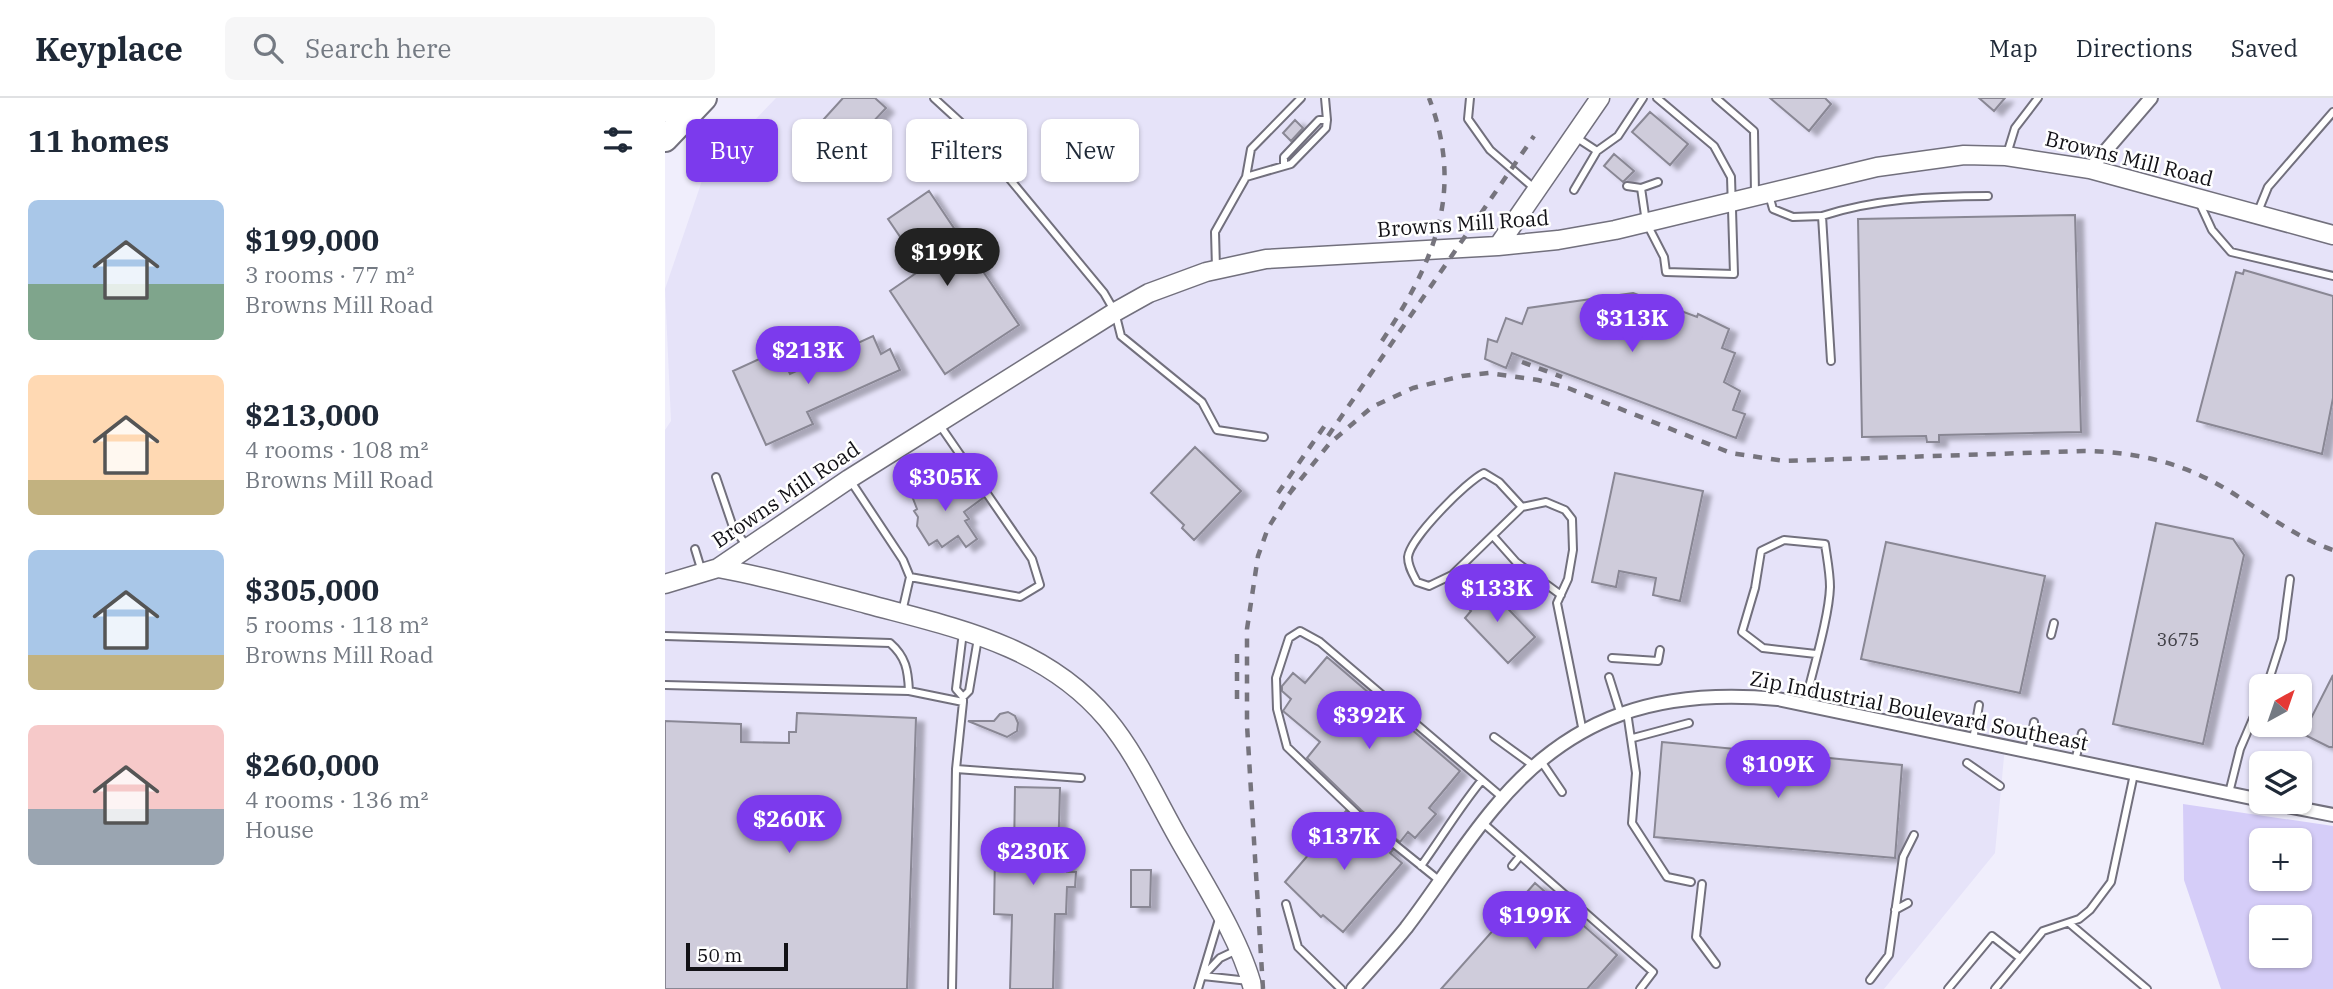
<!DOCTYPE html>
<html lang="en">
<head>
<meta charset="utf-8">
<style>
  body { margin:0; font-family:"IBM Plex Serif",serif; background:#f6f6f7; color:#1f2937; height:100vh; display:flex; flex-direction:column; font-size:26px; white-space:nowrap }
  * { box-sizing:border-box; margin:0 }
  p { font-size:23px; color:#747a83 }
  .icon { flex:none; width:38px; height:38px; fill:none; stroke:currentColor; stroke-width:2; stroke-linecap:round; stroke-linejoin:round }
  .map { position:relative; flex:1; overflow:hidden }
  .details { display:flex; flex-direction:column; background:#fff; width:665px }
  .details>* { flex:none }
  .top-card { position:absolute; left:21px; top:21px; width:665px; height:63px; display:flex; gap:14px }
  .needle { width:46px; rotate:40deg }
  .controls { position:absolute; left:1584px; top:576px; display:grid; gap:14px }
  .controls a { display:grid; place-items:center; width:63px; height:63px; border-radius:10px; background:#fff; box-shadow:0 2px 5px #0004; font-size:35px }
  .scale { position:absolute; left:21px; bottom:18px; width:102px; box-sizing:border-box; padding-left:7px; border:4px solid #121116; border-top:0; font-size:19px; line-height:24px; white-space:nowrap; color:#121116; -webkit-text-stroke:5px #fff; paint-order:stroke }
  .price { position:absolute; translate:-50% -60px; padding:0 16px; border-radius:24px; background:#7c3aed; color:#fff; font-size:23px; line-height:46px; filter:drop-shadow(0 2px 4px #0008) }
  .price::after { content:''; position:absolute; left:50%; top:42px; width:21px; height:16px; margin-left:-10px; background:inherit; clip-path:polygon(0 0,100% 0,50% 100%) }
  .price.current { background:#222; color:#fff }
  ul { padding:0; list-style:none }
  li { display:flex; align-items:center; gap:21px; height:175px; padding:0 28px }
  li span { display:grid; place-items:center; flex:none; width:196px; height:140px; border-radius:10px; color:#555 }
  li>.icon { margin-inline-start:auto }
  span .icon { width:84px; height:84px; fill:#fffc; stroke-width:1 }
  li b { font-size:30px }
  h2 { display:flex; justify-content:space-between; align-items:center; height:84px; padding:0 28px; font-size:30px }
  .pill { padding:0 24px; border-radius:10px; background:#fff; box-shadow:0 2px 5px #0004; font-size:24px; line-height:63px }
  .pill.current { background:#7c3aed; color:#fff }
  header { display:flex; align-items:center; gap:42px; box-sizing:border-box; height:98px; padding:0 35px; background:#fff; border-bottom:2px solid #e0e1e3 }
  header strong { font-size:33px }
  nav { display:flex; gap:38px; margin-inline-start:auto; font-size:24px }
  .search { width:490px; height:63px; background:#f6f6f7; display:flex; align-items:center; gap:18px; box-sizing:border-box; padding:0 24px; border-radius:10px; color:#747a83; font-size:26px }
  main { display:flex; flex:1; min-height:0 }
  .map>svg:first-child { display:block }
  .built { fill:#e6e3f9; fill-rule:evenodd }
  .green { fill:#d5cdf8; fill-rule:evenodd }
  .building { fill:#cfccdb; stroke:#898794; stroke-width:2; filter:url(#shadow) }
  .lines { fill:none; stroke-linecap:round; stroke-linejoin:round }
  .lane-casing { stroke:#72707d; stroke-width:10 }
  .street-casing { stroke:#72707d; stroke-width:16 }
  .secondary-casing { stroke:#72707d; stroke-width:21 }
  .highway-casing { stroke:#72707d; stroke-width:28 }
  .lane { stroke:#fff; stroke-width:6 }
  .street { stroke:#fff; stroke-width:12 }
  .secondary { stroke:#fff; stroke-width:18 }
  .highway { stroke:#fff; stroke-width:24 }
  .rail { stroke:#76747d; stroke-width:4.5; stroke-dasharray:9 9; stroke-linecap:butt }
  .labels { text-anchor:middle; stroke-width:5; stroke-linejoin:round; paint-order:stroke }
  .number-label { font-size:18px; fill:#414047 }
  .street-label { font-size:21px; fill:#121116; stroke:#fff }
</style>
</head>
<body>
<header>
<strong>Keyplace</strong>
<div class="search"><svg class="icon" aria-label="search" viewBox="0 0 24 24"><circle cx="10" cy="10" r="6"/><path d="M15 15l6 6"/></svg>Search here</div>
<nav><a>Map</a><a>Directions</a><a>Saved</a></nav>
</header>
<main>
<section class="details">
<h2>11 homes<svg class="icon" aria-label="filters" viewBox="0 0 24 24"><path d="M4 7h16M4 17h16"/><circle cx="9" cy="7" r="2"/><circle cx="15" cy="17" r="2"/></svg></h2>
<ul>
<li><span style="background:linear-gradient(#a9c7e8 60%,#7fa58c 0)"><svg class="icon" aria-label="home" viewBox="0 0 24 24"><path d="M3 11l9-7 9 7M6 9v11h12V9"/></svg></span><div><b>$199,000</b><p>3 rooms · 77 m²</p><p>Browns Mill Road</p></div></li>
<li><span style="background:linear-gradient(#ffd9b3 75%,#c2b280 0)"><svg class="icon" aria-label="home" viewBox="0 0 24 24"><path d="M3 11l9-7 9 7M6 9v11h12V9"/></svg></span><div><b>$213,000</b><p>4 rooms · 108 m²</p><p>Browns Mill Road</p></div></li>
<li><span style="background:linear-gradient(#a9c7e8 75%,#c2b280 0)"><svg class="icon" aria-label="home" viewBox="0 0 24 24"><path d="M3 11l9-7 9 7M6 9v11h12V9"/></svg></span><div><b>$305,000</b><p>5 rooms · 118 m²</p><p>Browns Mill Road</p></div></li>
<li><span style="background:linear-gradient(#f6c9c9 60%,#9aa5b1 0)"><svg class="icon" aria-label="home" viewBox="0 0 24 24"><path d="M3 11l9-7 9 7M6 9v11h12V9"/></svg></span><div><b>$260,000</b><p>4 rooms · 136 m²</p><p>House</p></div></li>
</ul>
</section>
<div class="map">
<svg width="1668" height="891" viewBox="0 0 1668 891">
  <defs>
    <filter id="shadow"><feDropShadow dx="8" dy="4.5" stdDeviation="2" flood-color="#0004"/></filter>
  </defs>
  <rect width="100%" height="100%" fill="#f0eefc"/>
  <path class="built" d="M111 0H1668V710L1635 703 1634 665H1596V695L1340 648 1330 755 1219 891H0V332L6 323 0 191 40 74ZM1596 588H1634V626H1596Z"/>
  <path class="green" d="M1518 706 1668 728V891H1556L1519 782ZM1596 742H1634V780H1596ZM1596 819H1634V858H1596Z"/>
  <path class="building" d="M178 0H210L221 10 177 57 149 32Z
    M1105 0H1160L1166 6 1144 33Z
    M1314 0H1340L1329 13Z
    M985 14 1023 46 1005 67 967 34Z
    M630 22 638 30 626 43 618 35Z
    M949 56 969 73 958 84 939 68Z
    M264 93 354 227 280 276 225 193 257 171 223 121Z
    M1410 117 1416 334 1274 337V344H1262L1261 338 1197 339 1193 121Z
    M1579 172 1668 198V300L1657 356 1532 323 1571 174 1578 176Z
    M968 195 1032 219 1033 216 1064 231 1057 250 1070 255 1059 284 1075 293 1068 312 1080 316 1071 340 847 255 841 270 820 261 823 241 832 244 841 220 857 226 863 210Z
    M208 238 216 256 225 251 235 272 142 314 148 326 101 347 68 273 114 252 125 276Z
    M530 349 576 393 529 442 517 430 519 427 486 395Z
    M950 375 1038 393 1015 503 988 497 991 480 954 473 951 489 927 484Z
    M269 379 278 391 282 388 287 396 306 383 318 400 299 414 304 421 300 423 312 441 301 449 293 438 277 449 272 442 264 447 252 428 253 419 249 413 252 411 247 398Z
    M1491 425 1568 441 1579 457 1538 646 1448 626Z
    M1221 444 1380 478 1355 595 1196 561Z
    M808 488 820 500 827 494 870 539 843 565 800 520 806 513 795 501Z
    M662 559 795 673 764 710 771 716 750 740 743 734 735 744 696 712 642 660 655 644 618 613 626 601 617 593V588L628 575 640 585Z
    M1668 577V649H1664L1638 636Z
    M343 614 350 618 353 625 352 633 342 639 303 623H329L335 616Z
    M132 615 251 620 242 891H0V623L76 626V644L124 645V634H131Z
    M997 644 1237 667 1230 760 989 739Z
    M350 689 395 690 393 760H403L402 774H411L410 789H402L401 816H390L388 891H345L347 817 329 816 330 755H349Z
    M681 713 728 752 725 755 737 765 678 834 658 817 656 819 620 784Z
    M466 772H486L485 809H466Z
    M870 785 952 857 922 891H776Z"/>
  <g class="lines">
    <defs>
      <path id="lane" d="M269 0 305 33 439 195 450 214 456 238 537 304 552 332 599 339
        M805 0 803 21 825 52 869 90
        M992 0 1049 48 1066 79 1069 176 1001 174 999 159 981 124 976 90 993 84
        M1051 0 1089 33 1090 96
        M932 53 953 38 978 0
        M1342 56 1350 30 1373 0
        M326 60 338 50
        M619 67V59L654 22H662L660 0
        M581 79 626 66 661 30 662 22
        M962 88 976 90
        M909 92 932 53 909 38
        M1104 97 1108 111 1128 119 1157 118 1166 263
        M1535 106 1547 132 1566 154 1668 178
        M1592 116 1603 89 1668 14
        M1157 118C1209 101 1268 98 1323 98
        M551 170 550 134 581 79 586 51 636 0
        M51 379 68 429 81 447
        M185 382 238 462 245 479 355 499 375 487 367 461 274 326
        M857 409 787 477 764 488 752 484C748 476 743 469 743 459 745 440 802 383 819 375L834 384 857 409 881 404 900 412 907 421 908 452 903 481 892 505 918 634
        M828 438 851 464 896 497
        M30 451 37 474
        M237 514 245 479
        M298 534 291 591 298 599
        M1386 537 1389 525
        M0 538 225 545C241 559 243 572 244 593
        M947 560 993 563 995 552
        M944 579 956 617
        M0 587 244 593 298 604 291 671 287 891
        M1602 588 1617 541 1625 481
        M298 604V599L304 593 313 540
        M1140 606C1147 574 1164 520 1165 489 1165 475 1162 460 1160 446L1119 442 1096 453 1090 490 1077 534 1098 550 1151 556
        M962 614 971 675 967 725 1002 779 1026 784
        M829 639 869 668
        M968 640 1024 625
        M1308 642 1314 607
        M1364 654 1369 624
        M876 663 897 694
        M1410 663 1417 635
        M1302 665 1335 688
        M291 671 416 680
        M1564 695 1575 651 1596 602
        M818 725 988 874 975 891
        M756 768C777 739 794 710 817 682
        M847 768 855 758
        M775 783 692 716 622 649 612 611 611 580 624 540 635 533 655 544 838 700
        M1037 786 1031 839 1051 866
        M621 806 633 849 676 891
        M1230 812 1243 805
        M1404 825 1482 891
        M539 877 555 860 572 852
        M538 878 584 883
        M1205 882 1224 857 1238 759 1249 737
        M533 891 554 821
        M1283 891 1327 838 1355 860
        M1330 891 1378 833 1414 821 1425 812 1446 784 1469 676"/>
      <path id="street" d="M1425 71 1486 0
        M1602 704 1668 717
        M688 891C706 871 724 851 741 830 771 791 797 748 829 710 906 616 996 590 1113 601L1596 702"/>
      <path id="secondary" d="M833 148 935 0
        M53 470C103 479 153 493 202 506 291 530 380 547 442 621 472 657 492 703 515 743 540 787 576 843 588 891
        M0 486 53 470 184 381 450 214 484 195 541 174 601 161 833 148 893 142 950 132 1212 69 1299 57 1341 58 1425 71 1668 137"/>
      <path id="highway" d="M0 11 17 0
        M0 41 39 0"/>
    </defs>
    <use href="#lane" class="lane-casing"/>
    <use href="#street" class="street-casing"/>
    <use href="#secondary" class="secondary-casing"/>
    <use href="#highway" class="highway-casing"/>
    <use href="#lane" class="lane"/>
    <use href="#street" class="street"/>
    <use href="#secondary" class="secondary"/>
    <use href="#highway" class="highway"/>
    <path class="rail" d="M717 243C769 164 800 94 764 0
      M857 264 897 279
      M663 338 869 38
      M613 395 663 323
      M624 396 664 346 707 309 748 290 797 278 824 275 873 282 903 290 1066 355 1119 363 1419 353C1471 354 1516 364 1561 391 1596 412 1629 439 1668 452
      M572 556V608
      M598 891 582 627V531L593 458 603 430 630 387"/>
  </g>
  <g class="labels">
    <g class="number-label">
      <text x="1513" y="548">3675</text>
    </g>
    <g class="street-label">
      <text transform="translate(1464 61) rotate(14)" y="7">Browns Mill Road</text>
      <text transform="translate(798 126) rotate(-4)" y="7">Browns Mill Road</text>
      <text transform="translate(121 397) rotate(-34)" y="7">Browns Mill Road</text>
      <text transform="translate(1254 613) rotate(11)" y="7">Zip Industrial Boulevard Southeast</text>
    </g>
  </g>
</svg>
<div class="controls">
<a><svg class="needle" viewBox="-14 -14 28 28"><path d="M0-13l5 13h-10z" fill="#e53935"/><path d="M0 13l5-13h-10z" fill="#747a83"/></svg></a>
<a><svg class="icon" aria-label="layers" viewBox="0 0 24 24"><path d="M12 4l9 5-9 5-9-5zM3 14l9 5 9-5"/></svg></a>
<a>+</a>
<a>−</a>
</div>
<div class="scale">50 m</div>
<b class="price current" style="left:282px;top:190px">$199K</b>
<b class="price" style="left:967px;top:256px">$313K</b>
<b class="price" style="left:143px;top:288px">$213K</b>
<b class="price" style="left:280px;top:415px">$305K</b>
<b class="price" style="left:832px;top:526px">$133K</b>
<b class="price" style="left:704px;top:653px">$392K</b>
<b class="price" style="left:1113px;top:702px">$109K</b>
<b class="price" style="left:124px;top:757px">$260K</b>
<b class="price" style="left:679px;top:774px">$137K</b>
<b class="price" style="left:368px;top:789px">$230K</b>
<b class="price" style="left:870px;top:853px">$199K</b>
<div class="top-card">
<a class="pill current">Buy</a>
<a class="pill">Rent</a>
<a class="pill">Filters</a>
<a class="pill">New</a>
</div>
</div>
</main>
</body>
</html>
